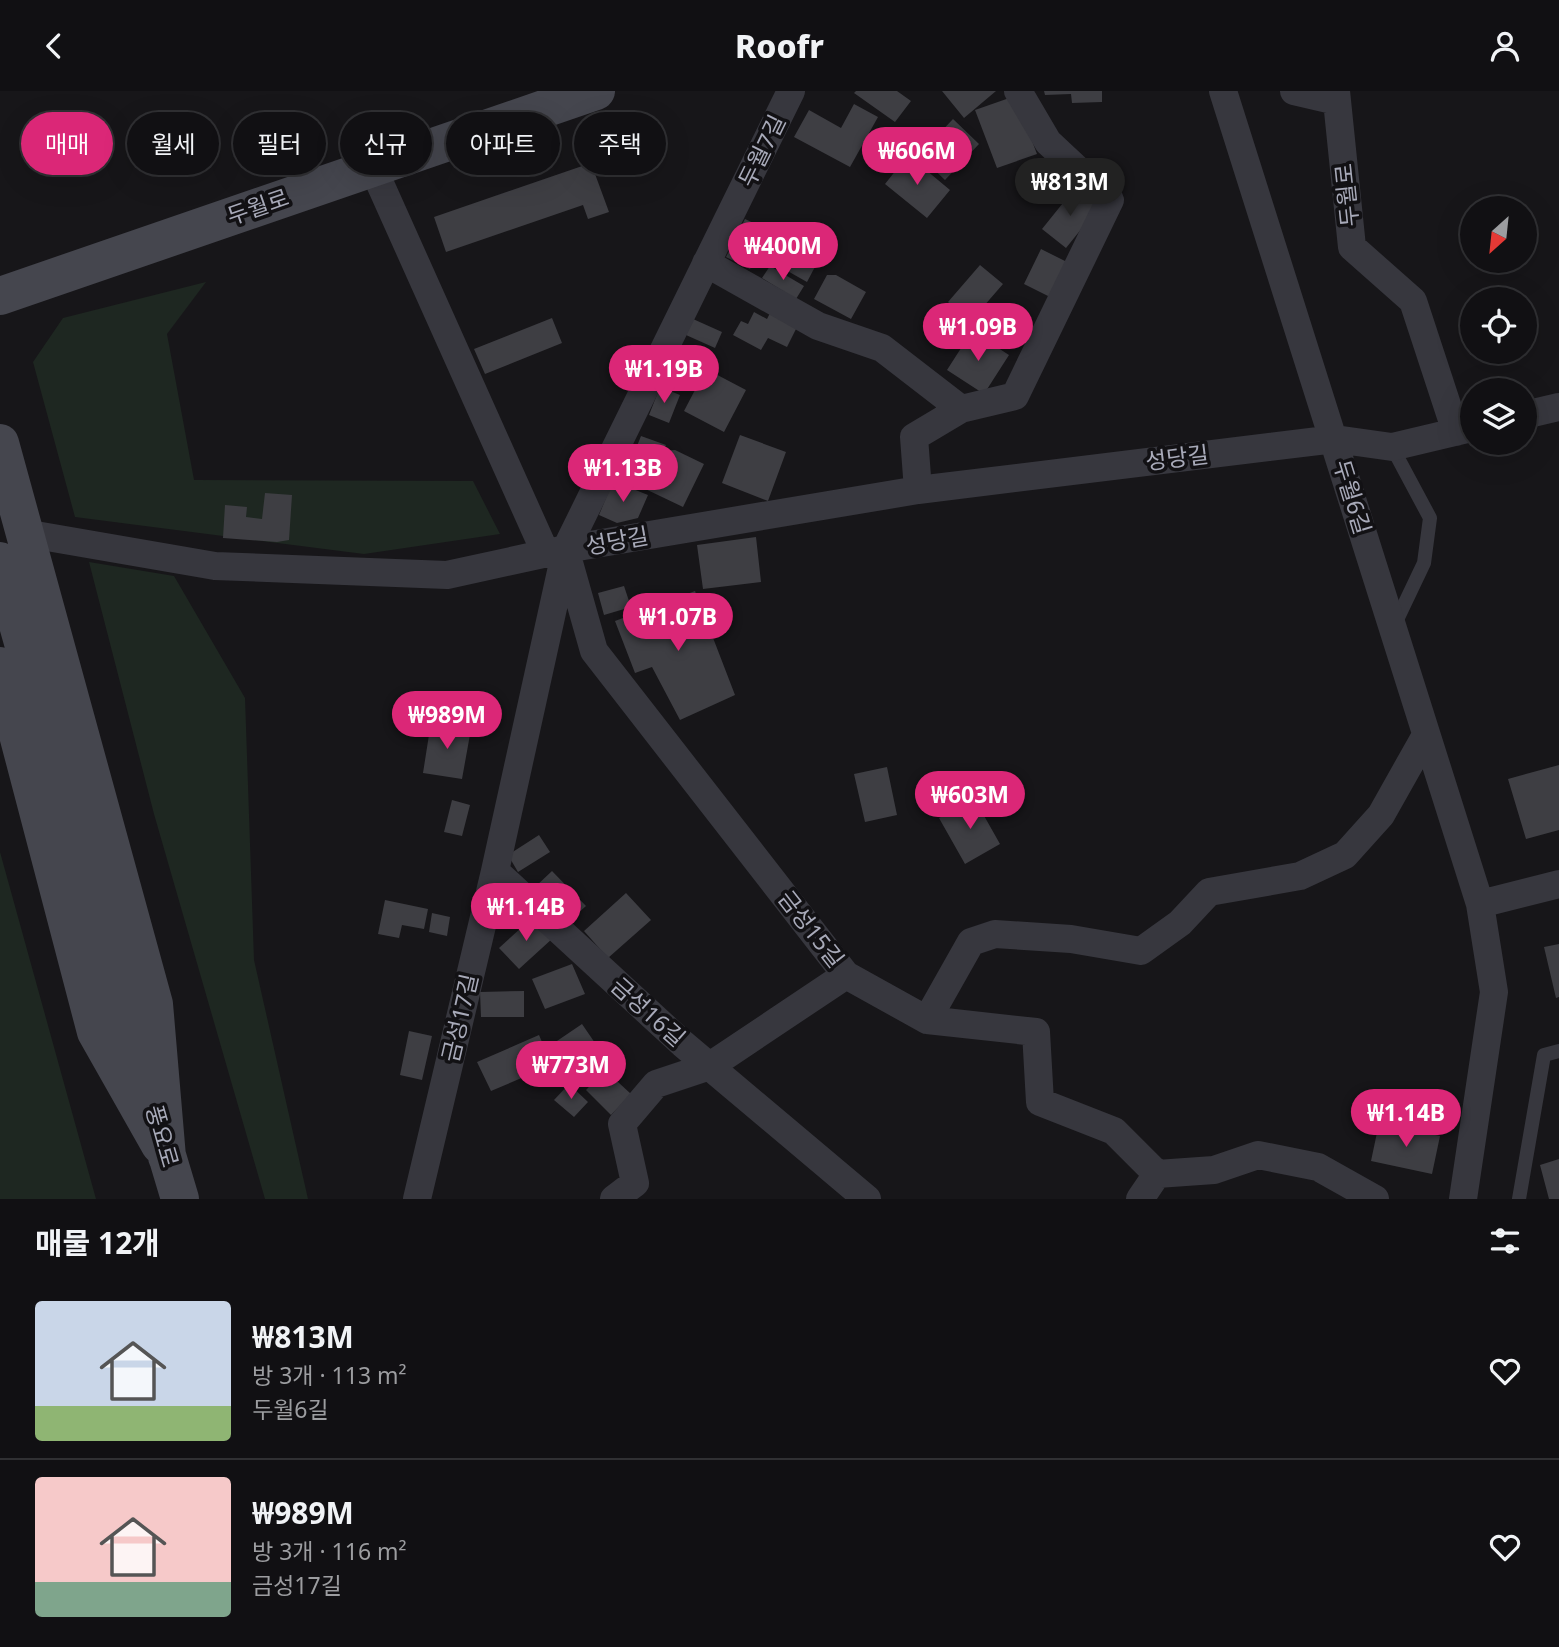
<!DOCTYPE html>
<html lang="ko">
<head>
<meta charset="utf-8">
<style>
  body { margin:0; font-family:"Noto Sans","Noto Sans KR",sans-serif; background:#1e1e21; color:#f1f3f6; height:100vh; display:flex; flex-direction:column; font-size:26px; white-space:nowrap }
  * { box-sizing:border-box; margin:0 }
  p { font-size:23px; color:#9c9da0 }
  .icon { flex:none; width:38px; height:38px; fill:none; stroke:currentColor; stroke-width:2; stroke-linecap:round; stroke-linejoin:round }
  .map { position:relative; height:1108px; overflow:hidden }
  .sheet { display:flex; flex-direction:column; background:#111013; flex:1 }
  .sheet>* { flex:none }
  .hud { position:absolute; left:21px; top:21px; width:700px; height:63px; display:flex; gap:14px }
  .needle { width:46px; rotate:207deg }
  .tools { position:absolute; left:1460px; top:105px; display:grid; gap:14px }
  .tools a { display:grid; place-items:center; width:77px; height:77px; border-radius:50%; background:#111013; box-shadow:0 7px 28px #0002,0 0 0 2px #303033; font-size:35px }
  .price { position:absolute; translate:-50% -60px; padding:0 16px; border-radius:24px; background:#db2777; color:#fff; font-size:23px; line-height:46px; filter:drop-shadow(0 2px 4px #0008) }
  .price::after { content:''; position:absolute; left:50%; top:42px; width:21px; height:16px; margin-left:-10px; background:inherit; clip-path:polygon(0 0,100% 0,50% 100%) }
  .price.current { background:#222; color:#fff }
  ul { padding:0; list-style:none }
  li { display:flex; align-items:center; gap:21px; height:175px; padding:0 35px }
  li+li { border-top:2px solid #303033 }
  li span { display:grid; place-items:center; flex:none; width:196px; height:140px; border-radius:7px; color:#555 }
  li>.icon { margin-inline-start:auto }
  span .icon { width:84px; height:84px; fill:#fffc; stroke-width:1 }
  li b { font-size:30px }
  h2 { display:flex; justify-content:space-between; align-items:center; height:84px; padding:0 35px; font-size:30px }
  .chip { padding:0 24px; border-radius:32px; background:#111013; box-shadow:0 7px 28px #0002,0 0 0 2px #303033; font-size:24px; line-height:63px }
  .chip.current { background:#db2777; color:#fff }
  header { display:flex; justify-content:space-between; align-items:center; height:91px; padding:0 35px; background:#111013; font-size:32px; font-weight:800 }
  .map>svg:first-child { display:block }
  .green { fill:#1e2721 }
  .building { fill:#3e3e43 }
  .lines { fill:none; stroke-linecap:round; stroke-linejoin:round }
  .lane { stroke:#37373e; stroke-width:14 }
  .street { stroke:#37373e; stroke-width:28 }
  .secondary { stroke:#45464e; stroke-width:38 }
  .labels { text-anchor:middle; stroke-width:7; stroke-linejoin:round; paint-order:stroke }
  .street-label { font-size:23px; fill:#a8aab9; stroke:#121114 }
</style>
</head>
<body>
<header><svg class="icon" aria-label="back" viewBox="0 0 24 24"><path d="M15 5l-7 7 7 7"/></svg>Roofr<svg class="icon" aria-label="person" viewBox="0 0 24 24"><circle cx="12" cy="8" r="4"/><path d="M4 21q1-7 8-7t8 7"/></svg></header>
<div class="map">
<svg width="1559" height="1108" viewBox="0 0 1559 1108">
  <rect width="100%" height="100%" fill="#171619"/>
  <path class="green" d="M206 191 167 243 194 389 473 390 500 443 364 463 75 426 33 271 63 227Z
    M89 471 174 485 245 607 254 869 308 1108H265L154 723Z
    M0 761 96 1108H0Z"/>
  <path class="building" d="M856 0H897L911 10 895 31 854 2Z
    M942 0H996L964 27Z
    M1044 0H1102V11L1072 12 1071 3 1045 4Z
    M1015 5 1037 63 997 77 975 19Z
    M854 13 878 26 850 76 794 46 809 19 841 37Z
    M953 28 979 53 945 89 919 64Z
    M908 64 950 99 927 127 885 93Z
    M591 72 609 121 588 128 583 114 446 161 434 126Z
    M1075 97 1099 116 1066 157 1042 138Z
    M745 128 770 140 750 178 726 166Z
    M778 138 804 152 798 161 817 172 807 191 784 178 788 171 766 159Z
    M1041 158 1069 172 1052 207 1024 193Z
    M980 174 1003 193 970 231 948 211Z
    M770 175 804 195 796 208 762 187Z
    M827 184H836L866 201 851 228 814 208Z
    M772 218 799 232 787 256 768 247 761 259 733 244 741 230 748 233 754 221 767 228Z
    M552 227 562 252 485 283 474 258Z
    M693 228 722 241 715 257 686 244Z
    M972 240 1009 264 984 303 947 279Z
    M706 278 746 299 724 341 684 320Z
    M660 296 680 304 669 332 649 324Z
    M740 344 786 361 768 410 722 392Z
    M641 345 666 354 663 360 675 359 704 373 683 416 637 394 648 371 633 365Z
    M613 390 648 404 638 427 617 432 599 424Z
    M265 402 292 404 289 449 277 451 223 447 225 414 247 416 246 426 262 428Z
    M756 446 761 491 703 498 697 454Z
    M624 495 631 516 604 524 598 502Z
    M695 500 735 604 680 629 652 576 635 582 615 530Z
    M431 631 471 638 462 688 423 682Z
    M1559 674V739L1526 748 1508 688Z
    M887 676 897 724 865 731 854 683Z
    M974 707 1000 753 965 773 939 727Z
    M452 709 470 714 462 745 444 741Z
    M539 744 550 761 518 781 508 764Z
    M552 780 586 815 567 832 534 797Z
    M626 802 651 829 608 867 584 840Z
    M385 809 428 818 424 838 402 834 399 847 378 843Z
    M432 822 450 826 447 845 429 841Z
    M533 826 553 847 519 878 499 857Z
    M1559 853V906L1556 907 1544 856Z
    M572 873 585 903 545 918 532 888Z
    M524 900V926H481L480 901Z
    M582 933 606 968 577 987 554 952Z
    M409 940 432 945 422 989 400 984Z
    M539 944 552 974 491 1000 477 971Z
    M605 979 631 1003 611 1024 586 999Z
    M569 993 588 1011 574 1026 554 1009Z
    M1379 1032 1440 1045 1432 1083 1371 1070Z
    M1559 1068V1108H1549L1540 1074Z"/>
  <g class="lines">
    <path class="lane" d="M1392 356 1430 427 1424 472 1394 535
      M1519 1108 1544 964 1559 960"/>
    <path class="street" d="M1223 0 1480 813 1494 901 1463 1108
      M1294 0 1337 10
      M1336 0 1352 156 1413 210 1456 341
      M373 77 546 463
      M706 172 818 235 882 257 961 318 1015 305 1110 109 1048 51 1018 0
      M1524 324 1559 316
      M918 399 914 346 961 318
      M24 442 215 475 447 484 566 458 918 399 1335 348 1392 356 1472 337
      M566 461 594 560 846 884 927 929 1036 941 1040 1011 1114 1040 1157 1083 1140 1108
      M495 780 683 953 867 1108
      M1480 813 1559 793
      M927 929 971 851 995 843 1071 848 1141 860 1180 832 1209 801 1300 785 1345 764 1381 724 1426 644
      M1157 1083 1214 1079 1258 1064 1318 1076 1375 1108
      M417 1108 495 780 566 458 791 0
      M614 1108 635 1092 622 1033 656 993 710 975 846 884"/>
    <path class="secondary" d="M0 205 596 0
      M0 352 154 913 167 1066
      M0 470 142 973
      M0 575 96 941 160 1054
      M160 1041 180 1108"/>
  </g>
  <g class="labels">
    <g class="street-label">
      <text transform="translate(762 60) rotate(-64)" y="8">두월7길</text>
      <text transform="translate(1347 104) rotate(-96)" y="8">두월로</text>
      <text transform="translate(258 116) rotate(-19)" y="8">두월로</text>
      <text transform="translate(1177 367) rotate(-7)" y="8">성당길</text>
      <text transform="translate(1352 406) rotate(73)" y="8">두월6길</text>
      <text transform="translate(617 450) rotate(-10)" y="8">성당길</text>
      <text transform="translate(811 838) rotate(52)" y="8">금성15길</text>
      <text transform="translate(648 921) rotate(42)" y="8">금성16길</text>
      <text transform="translate(460 927) rotate(-77)" y="8">금성17길</text>
      <text transform="translate(162 1045) rotate(74)" y="8">풍요로</text>
    </g>
  </g>
</svg>
<div class="tools">
<a><svg class="needle" viewBox="-14 -14 28 28"><path d="M0-13l5 13h-10z" fill="#e53935"/><path d="M0 13l5-13h-10z" fill="#9c9da0"/></svg></a>
<a><svg class="icon" aria-label="locate" viewBox="0 0 24 24"><circle cx="12" cy="12" r="6"/><path d="M12 2v4M12 18v4M2 12h4M18 12h4"/></svg></a>
<a><svg class="icon" aria-label="layers" viewBox="0 0 24 24"><path d="M12 4l9 5-9 5-9-5zM3 14l9 5 9-5"/></svg></a>
</div>
<b class="price" style="left:917px;top:96px">₩606M</b>
<b class="price current" style="left:1070px;top:127px">₩813M</b>
<b class="price" style="left:783px;top:191px">₩400M</b>
<b class="price" style="left:978px;top:272px">₩1.09B</b>
<b class="price" style="left:664px;top:314px">₩1.19B</b>
<b class="price" style="left:623px;top:413px">₩1.13B</b>
<b class="price" style="left:678px;top:562px">₩1.07B</b>
<b class="price" style="left:447px;top:660px">₩989M</b>
<b class="price" style="left:970px;top:740px">₩603M</b>
<b class="price" style="left:526px;top:852px">₩1.14B</b>
<b class="price" style="left:571px;top:1010px">₩773M</b>
<b class="price" style="left:1406px;top:1058px">₩1.14B</b>
<div class="hud">
<a class="chip current">매매</a>
<a class="chip">월세</a>
<a class="chip">필터</a>
<a class="chip">신규</a>
<a class="chip">아파트</a>
<a class="chip">주택</a>
</div>
</div>
<section class="sheet">
<h2>매물 12개<svg class="icon" aria-label="filters" viewBox="0 0 24 24"><path d="M4 7h16M4 17h16"/><circle cx="9" cy="7" r="2"/><circle cx="15" cy="17" r="2"/></svg></h2>
<ul>
<li><span style="background:linear-gradient(#c9d6e8 75%,#8fb573 0)"><svg class="icon" aria-label="home" viewBox="0 0 24 24"><path d="M3 11l9-7 9 7M6 9v11h12V9"/></svg></span><div><b>₩813M</b><p>방 3개 · 113 m²</p><p>두월6길</p></div><svg class="icon" aria-label="heart" viewBox="0 0 24 24"><path d="M12 20l-8-8c-3-5 5-10 8-4 3-6 11-1 8 4z"/></svg></li>
<li><span style="background:linear-gradient(#f6c9c9 75%,#7fa58c 0)"><svg class="icon" aria-label="home" viewBox="0 0 24 24"><path d="M3 11l9-7 9 7M6 9v11h12V9"/></svg></span><div><b>₩989M</b><p>방 3개 · 116 m²</p><p>금성17길</p></div><svg class="icon" aria-label="heart" viewBox="0 0 24 24"><path d="M12 20l-8-8c-3-5 5-10 8-4 3-6 11-1 8 4z"/></svg></li>
</ul>
</section>
</body>
</html>
